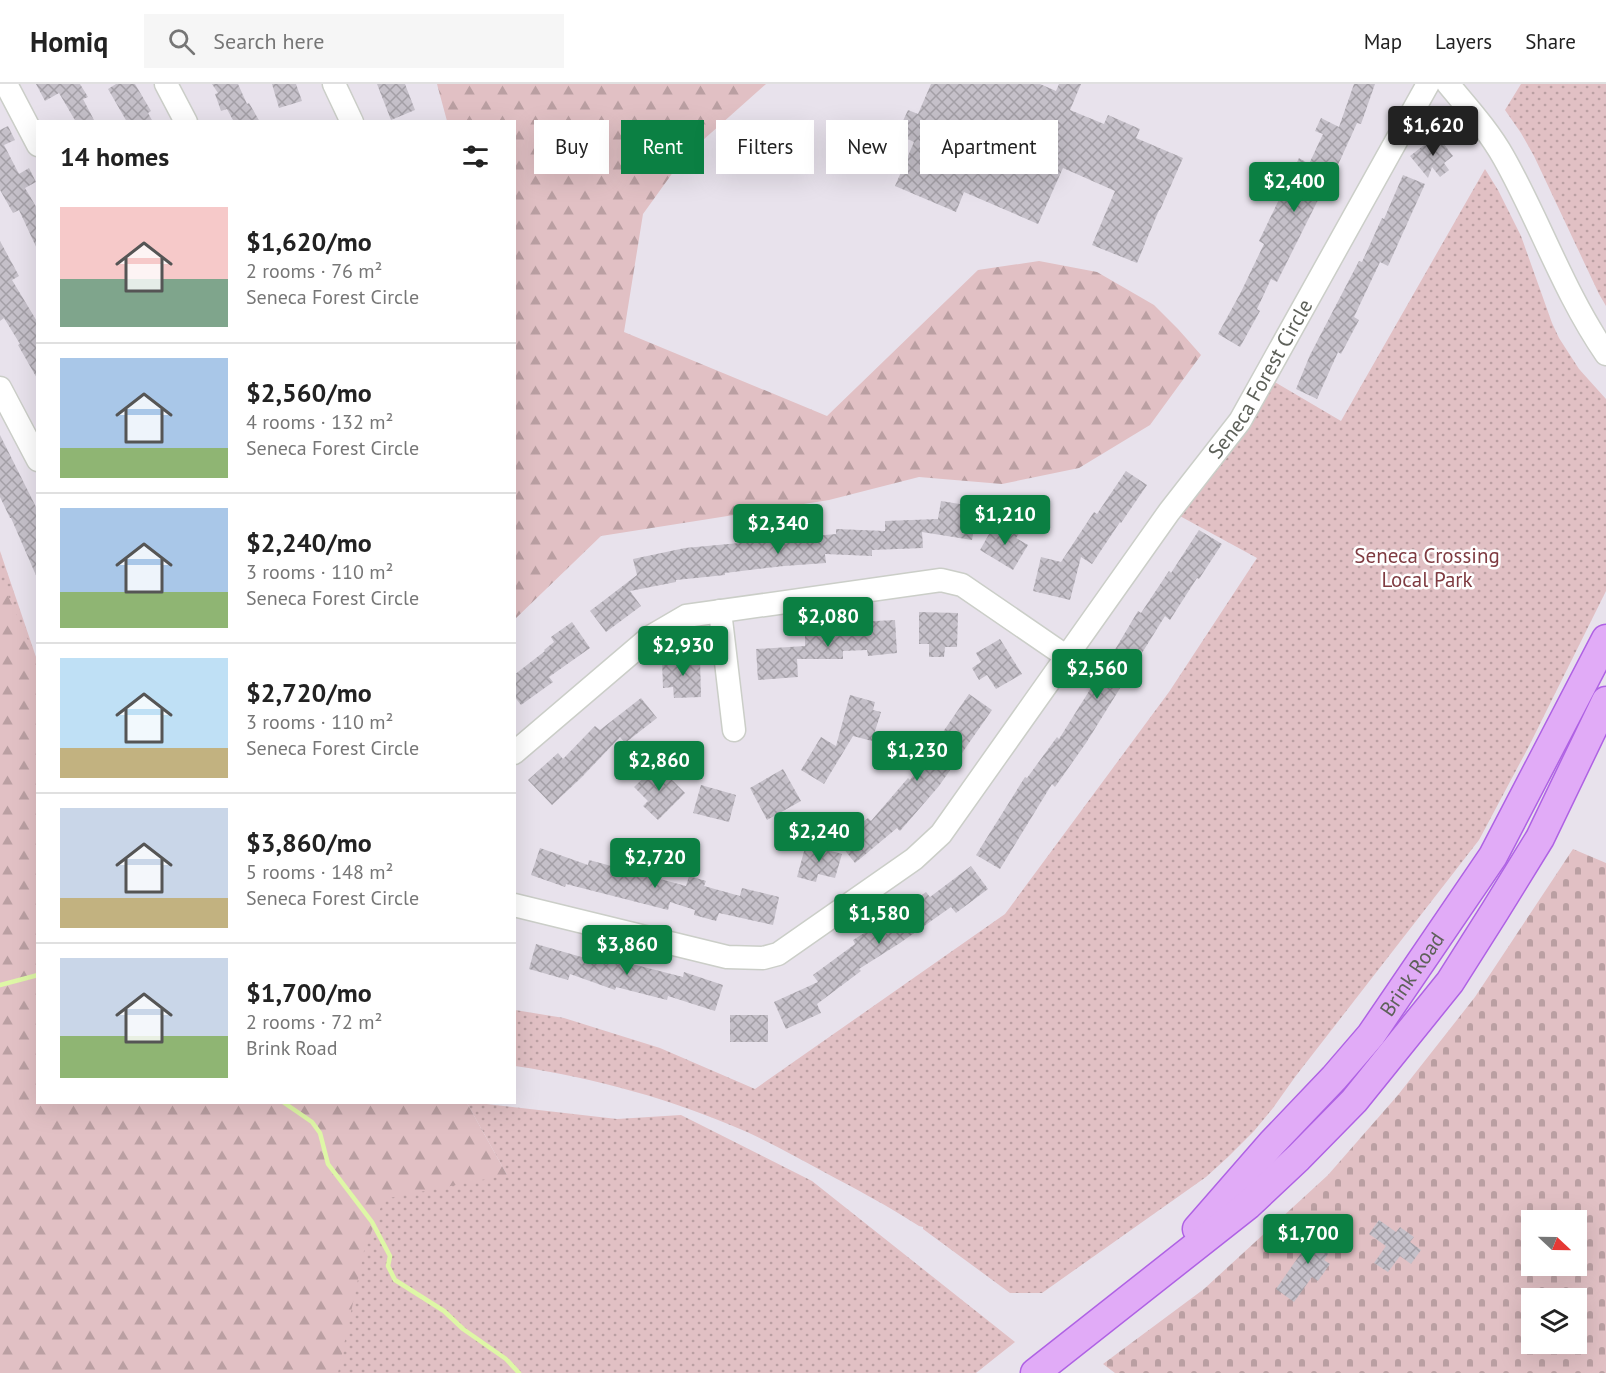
<!DOCTYPE html>
<html lang="en">
<head>
<meta charset="utf-8">
<style>
  body { margin:0; font-family:"PT Sans",sans-serif; background:#f6f6f6; color:#222; height:100vh; display:flex; flex-direction:column; font-size:22px; white-space:nowrap }
  * { box-sizing:border-box; margin:0 }
  p { font-size:20px; color:#767676 }
  .icon { flex:none; width:33px; height:33px; fill:none; stroke:currentColor; stroke-width:2; stroke-linecap:round; stroke-linejoin:round }
  .map { position:relative; flex:1; overflow:hidden }
  .sheet { position:absolute; left:36px; top:36px; width:480px; height:984px; display:flex; flex-direction:column; background:#fff; border-radius:0px; box-shadow:0 6px 24px #0002 }
  .sheet>* { flex:none }
  .hud { position:absolute; left:534px; top:36px; width:570px; height:54px; display:flex; gap:12px }
  .needle { width:39px; rotate:112deg }
  .buttons { position:absolute; left:1521px; top:1126px; display:grid; gap:12px }
  .buttons a { display:grid; place-items:center; width:66px; height:66px; border-radius:0px; background:#fff; box-shadow:0 6px 24px #0002; font-size:30px }
  .price { position:absolute; translate:-50% -51px; padding:0 14px; border-radius:6px; background:#0b8043; color:#fff; font-size:20px; line-height:39px; filter:drop-shadow(0 2px 3px #0008) }
  .price::after { content:''; position:absolute; left:50%; top:36px; width:18px; height:14px; margin-left:-9px; background:inherit; clip-path:polygon(0 0,100% 0,50% 100%) }
  .price.on { background:#222; color:#fff }
  ul { padding:0; list-style:none }
  li { display:flex; align-items:center; gap:18px; height:150px; padding:0 24px }
  li+li { border-top:2px solid #e0e0e0 }
  li span { display:grid; place-items:center; flex:none; width:168px; height:120px; border-radius:0px; color:#555 }
  li>.icon { margin-inline-start:auto }
  span .icon { width:72px; height:72px; fill:#fffc; stroke-width:1 }
  li b { font-size:26px }
  h2 { display:flex; justify-content:space-between; align-items:center; height:72px; padding:0 24px; font-size:26px }
  .tag { padding:0 21px; border-radius:0px; background:#fff; box-shadow:0 6px 24px #0002; font-size:21px; line-height:54px }
  .tag.on { background:#0b8043; color:#fff }
  header { display:flex; align-items:center; gap:36px; box-sizing:border-box; height:84px; padding:0 30px; background:#fff; border-bottom:2px solid #e0e0e0 }
  header strong { font-size:28px }
  nav { display:flex; gap:33px; margin-inline-start:auto; font-size:21px }
  .search { width:420px; height:54px; background:#f6f6f6; display:flex; align-items:center; gap:15px; box-sizing:border-box; padding:0 21px; border-radius:0px; color:#767676; font-size:22px }
  .map>svg:first-child { display:block }
  .green { fill:url(#green-dots) }
  .forest { fill:url(#forest-firs) }
  .cemetery { fill:url(#cemetery-stones); fill-rule:evenodd }
  .lines { fill:none; stroke-linecap:round; stroke-linejoin:round }
  .stream { stroke:#def7a6; stroke-width:4.5 }
  .building { fill:url(#building-cross-hatch) }
  .minor-casing { stroke:#cbcec8; stroke-width:25 }
  .major-casing { stroke:#af62e4; stroke-width:31 }
  .minor { stroke:#fff; stroke-width:22 }
  .major { stroke:#e1abf7; stroke-width:28 }
  .labels { text-anchor:middle; stroke-width:5; stroke-linejoin:round; paint-order:stroke }
  .street-label { font-size:21px; fill:#5e615a; stroke:#fff }
  .park-label { font-size:21px; fill:#7f3b41; stroke:#fff }
</style>
</head>
<body>
<header>
<strong>Homiq</strong>
<div class="search"><svg class="icon" aria-label="search" viewBox="0 0 24 24"><circle cx="10" cy="10" r="6"/><path d="M15 15l6 6"/></svg>Search here</div>
<nav><a>Map</a><a>Layers</a><a>Share</a></nav>
</header>
<div class="map">
<svg width="1606" height="1289" viewBox="0 0 1606 1289">
  <defs>
    <pattern id="green-dots" width="8" height="8" patternUnits="userSpaceOnUse" patternTransform="scale(1.5)"><rect width="8" height="8" fill="#e1c0c4"/><path d="M2 2h.1M6 6h.1" fill="none" stroke="#ba9fa2" stroke-width="1.8" stroke-linecap="round"/></pattern>
    <pattern id="forest-firs" width="22" height="20" patternUnits="userSpaceOnUse" patternTransform="scale(1.5)"><rect width="22" height="20" fill="#e1c0c4"/><path d="M5 1l3.5 6h-7zM16 11l3.5 6h-7z" fill="#ba9fa2"/></pattern>
    <pattern id="cemetery-stones" width="16" height="16" patternUnits="userSpaceOnUse" patternTransform="scale(1.5)"><rect width="16" height="16" fill="#e1c0c4"/><path d="M2 7V4a2 2 0 0 1 4 0v3zM10 15v-3a2 2 0 0 1 4 0v3z" fill="#ba9fa2"/></pattern>
    <pattern id="building-cross-hatch" width="8" height="8" patternUnits="userSpaceOnUse" patternTransform="scale(1.5)"><rect width="8" height="8" fill="#c5c0c9"/><path d="M0 0l8 8M0 8l8-8" fill="none" stroke="#a39fa6"/></pattern>
  </defs>
  <rect width="100%" height="100%" fill="#e8e2ec"/>
  <path class="green" d="M1521 0H1606V222L1599 210 1534 72 1521 49 1505 26Z
    M1485 85 1498 106 1521 152 1552 239 1559 254 1579 285 1606 315V507L1529 662 1479 756 1295 993 1273 1024 1254 1047 1228 1073 1206 1093 1042 1209H1010L923 1145V1143L919 1142C888 1122 856 1105 824 1088 798 1074 773 1060 747 1048 672 1015 595 994 515 982V926L564 934 660 964 755 1005 1005 830 1169 608 1257 474 1178 431 1273 297 1341 337Z
    M0 467 37 576 38 1018 507 1091 467 1019H478L617 1035 681 1031 812 1097 1015 1258 976 1289H0Z"/>
  <path class="forest" d="M437 0H766L684 73 643 130 624 248 827 332 978 186 1039 177 1097 188 1154 221 1178 245 1201 271 1150 341 1079 384 1002 400 919 393 829 416 601 452 515 535 514 38 447 37Z
    M0 494 37 576 38 1018 467 1019 507 1091 384 1115 364 1167 338 1289H0Z"/>
  <path class="cemetery" d="M1573 765 1606 779V1289H1115L1103 1280 1204 1205 1328 1091 1398 1011 1475 913ZM1532 1137H1576V1182H1532ZM1532 1215H1576V1260H1532Z"/>
  <g class="lines">
    <path class="stream" d="M0 901 38 891
      M283 1018 312 1038 320 1049 328 1080 372 1138 390 1172 388 1182 395 1196 444 1227 463 1245 506 1275 519 1289"/>
  </g>
  <path class="building" d="M36 0H80L88 13 83 15 95 38H76L59 9 45 17Z
    M116 0H135L151 27 148 29 153 38H127L108 5Z
    M212 0H238L247 20 249 19 260 38H234L227 25 221 27 215 10 218 9Z
    M272 0H296L302 17 279 24Z
    M377 0H405L415 26 391 36Z
    M931 0H1040L1056 7 1059 0H1081L1070 26 1104 40 1108 31 1140 45 1136 54 1183 74 1160 126H1159L1137 179 1092 161 1115 107 1063 84 1038 140 964 108 956 128 895 102 914 58 897 50 908 26 918 30Z
    M1354 0H1375L1361 40 1357 39 1337 83 1335 82 1277 198 1271 195 1257 225 1260 227 1240 263 1218 250 1241 208 1264 160 1259 157 1299 74 1309 80 1323 50 1315 47 1321 34 1339 43Z
    M8 42 15 56 4 61 19 90 29 84 36 98 25 104 38 126V167L19 126 13 129 0 106V46Z
    M1437 51 1453 72 1444 79 1449 86 1440 93 1432 83 1428 94 1410 72Z
    M1403 91 1425 100 1388 182 1380 178 1354 233 1359 236 1341 270 1338 268 1317 315 1296 305 1310 271 1359 177 1362 178 1382 134 1384 135Z
    M0 157 19 192 12 196 38 239V296L18 261 20 260 4 234 0 237Z
    M0 351 38 427V496L11 434H10L0 413Z
    M1126 387 1147 401 1121 439 1120 438 1092 480 1081 473 1070 516 1033 507 1041 473 1061 478 1094 428 1097 430Z
    M941 417 978 423 972 456 922 448 923 464 872 466V472L825 470 826 479 784 482 725 489V491L676 496V498L630 507 641 522 606 548 590 527 637 491 633 475 685 464 836 450V445L885 447V437L938 435Z
    M1006 440 1020 448 1016 454 1028 461 1013 486 980 466 993 443 1001 448Z
    M1199 446 1222 460 1199 495 1197 494 1170 536 1165 532 1086 659 1055 703 1052 700 1000 785 976 771 1025 693 1027 694 1057 653 1059 655 1091 604 1089 603 1111 568 1113 569 1138 527 1141 529 1169 487 1171 489Z
    M919 528 958 529 957 563H945L944 573H929V560H919Z
    M895 536 897 569 868 572 867 566 843 567V575H797L798 593 758 596 756 565 805 562V547L857 546V538Z
    M572 538 590 564 549 593 553 598 521 621 514 612V591L545 567 544 566 554 558 551 553Z
    M1000 555 1022 590 996 605 987 591 979 596 972 584 981 578 976 569Z
    M700 574 701 613 674 614 673 603 663 604 662 575Z
    M969 610 992 626 939 702 900 747 897 744 855 779 831 749 840 742 847 750 868 734 871 737 908 694 910 696Z
    M850 611 875 618 873 626 881 628 872 657 853 652 824 700 801 686 821 653 836 662Z
    M641 614 657 634 625 659 620 653 581 694 552 721 528 696 558 669 563 675 595 642 600 646Z
    M657 681 685 709 658 736 643 722 648 717 634 703Z
    M783 685 801 717 767 736 750 704Z
    M701 701 736 711 729 738 693 729Z
    M806 760 842 770 835 794 818 790 816 798 797 793Z
    M540 764 588 781 589 776 686 802 689 792 706 797 704 802 740 812 742 804 779 813 773 841 719 829 716 837 694 831 695 826 670 818 668 826 566 800 565 803 531 791Z
    M971 782 988 805 956 829 951 823 900 859 859 885 861 887 817 920 821 929 786 945 774 918 818 898 813 891 855 860 853 856 895 830 926 808 930 813Z
    M536 860 585 874 589 865 636 881 683 893 684 888 723 901 715 927 668 912 667 916 616 903 615 906 570 890 568 896 529 885Z
    M730 931H768V958H730Z
    M1379 1136 1396 1148 1400 1143 1414 1153 1410 1158 1421 1166 1411 1180 1400 1172 1388 1188 1374 1179 1386 1162 1369 1150Z
    M1323 1143 1339 1154 1324 1176 1330 1180 1318 1197 1312 1193 1294 1218 1276 1205 1306 1162 1308 1164Z"/>
  <g class="lines">
    <defs>
      <g id="minor">
        <path d="M6 0 38 61"/>
        <path d="M166 0 186 38"/>
        <path d="M334 0 352 38"/>
        <path d="M1448 0C1468 24 1489 47 1504 74 1540 138 1564 209 1606 270"/>
        <path d="M0 304 38 376"/>
        <path d="M720 527 734 646"/>
        <path d="M514 669 650 553 686 532 941 496 962 501 1067 573"/>
        <path id="s1" d="M514 821 727 873 763 874 778 870 914 775 941 750 1169 428 1240 337 1428 0"/>
      </g>
      <g id="major">
        <path id="s2" d="M1197 1145 1272 1059 1334 994 1371 951 1493 772 1606 555"/>
        <path d="M1035 1289 1248 1121 1298 1074 1354 1017 1450 898 1495 827 1540 754 1606 617"/>
      </g>
    </defs>
    <use href="#minor" class="minor-casing"/>
    <use href="#major" class="major-casing"/>
    <use href="#minor" class="minor"/>
    <use href="#major" class="major"/>
  </g>
  <g class="labels">
    <g class="street-label">
      <text dy="7" stroke="none"><textPath href="#s1" startOffset="1030">Seneca Forest Circle</textPath></text>
      <text dy="7" stroke="none"><textPath href="#s2" startOffset="334">Brink Road</textPath></text>
    </g>
    <g class="park-label">
      <text x="1427" y="479">Seneca Crossing<tspan x="1427" dy="24">Local Park</tspan></text>
    </g>
  </g>
</svg>
<div class="buttons">
<a><svg class="needle" viewBox="-14 -14 28 28"><path d="M0-13l5 13h-10z" fill="#e53935"/><path d="M0 13l5-13h-10z" fill="#767676"/></svg></a>
<a><svg class="icon" aria-label="layers" viewBox="0 0 24 24"><path d="M12 4l9 5-9 5-9-5zM3 14l9 5 9-5"/></svg></a>
</div>
<b class="price on" style="left:1433px;top:73px">$1,620</b>
<b class="price" style="left:1294px;top:129px">$2,400</b>
<b class="price" style="left:1005px;top:462px">$1,210</b>
<b class="price" style="left:778px;top:471px">$2,340</b>
<b class="price" style="left:828px;top:564px">$2,080</b>
<b class="price" style="left:683px;top:593px">$2,930</b>
<b class="price" style="left:1097px;top:616px">$2,560</b>
<b class="price" style="left:917px;top:698px">$1,230</b>
<b class="price" style="left:659px;top:708px">$2,860</b>
<b class="price" style="left:819px;top:779px">$2,240</b>
<b class="price" style="left:655px;top:805px">$2,720</b>
<b class="price" style="left:879px;top:861px">$1,580</b>
<b class="price" style="left:627px;top:892px">$3,860</b>
<b class="price" style="left:1308px;top:1181px">$1,700</b>
<div class="hud">
<a class="tag">Buy</a>
<a class="tag on">Rent</a>
<a class="tag">Filters</a>
<a class="tag">New</a>
<a class="tag">Apartment</a>
</div>
<section class="sheet">
<h2>14 homes<svg class="icon" aria-label="filters" viewBox="0 0 24 24"><path d="M4 7h16M4 17h16"/><circle cx="9" cy="7" r="2"/><circle cx="15" cy="17" r="2"/></svg></h2>
<ul>
<li><span style="background:linear-gradient(#f6c9c9 60%,#7fa58c 0)"><svg class="icon" aria-label="home" viewBox="0 0 24 24"><path d="M3 11l9-7 9 7M6 9v11h12V9"/></svg></span><div><b>$1,620/mo</b><p>2 rooms · 76 m²</p><p>Seneca Forest Circle</p></div></li>
<li><span style="background:linear-gradient(#a9c7e8 75%,#8fb573 0)"><svg class="icon" aria-label="home" viewBox="0 0 24 24"><path d="M3 11l9-7 9 7M6 9v11h12V9"/></svg></span><div><b>$2,560/mo</b><p>4 rooms · 132 m²</p><p>Seneca Forest Circle</p></div></li>
<li><span style="background:linear-gradient(#a9c7e8 70%,#8fb573 0)"><svg class="icon" aria-label="home" viewBox="0 0 24 24"><path d="M3 11l9-7 9 7M6 9v11h12V9"/></svg></span><div><b>$2,240/mo</b><p>3 rooms · 110 m²</p><p>Seneca Forest Circle</p></div></li>
<li><span style="background:linear-gradient(#bfe0f5 75%,#c2b280 0)"><svg class="icon" aria-label="home" viewBox="0 0 24 24"><path d="M3 11l9-7 9 7M6 9v11h12V9"/></svg></span><div><b>$2,720/mo</b><p>3 rooms · 110 m²</p><p>Seneca Forest Circle</p></div></li>
<li><span style="background:linear-gradient(#c9d6e8 75%,#c2b280 0)"><svg class="icon" aria-label="home" viewBox="0 0 24 24"><path d="M3 11l9-7 9 7M6 9v11h12V9"/></svg></span><div><b>$3,860/mo</b><p>5 rooms · 148 m²</p><p>Seneca Forest Circle</p></div></li>
<li><span style="background:linear-gradient(#c9d6e8 65%,#8fb573 0)"><svg class="icon" aria-label="home" viewBox="0 0 24 24"><path d="M3 11l9-7 9 7M6 9v11h12V9"/></svg></span><div><b>$1,700/mo</b><p>2 rooms · 72 m²</p><p>Brink Road</p></div></li>
</ul>
</section>
</div>
</body>
</html>
